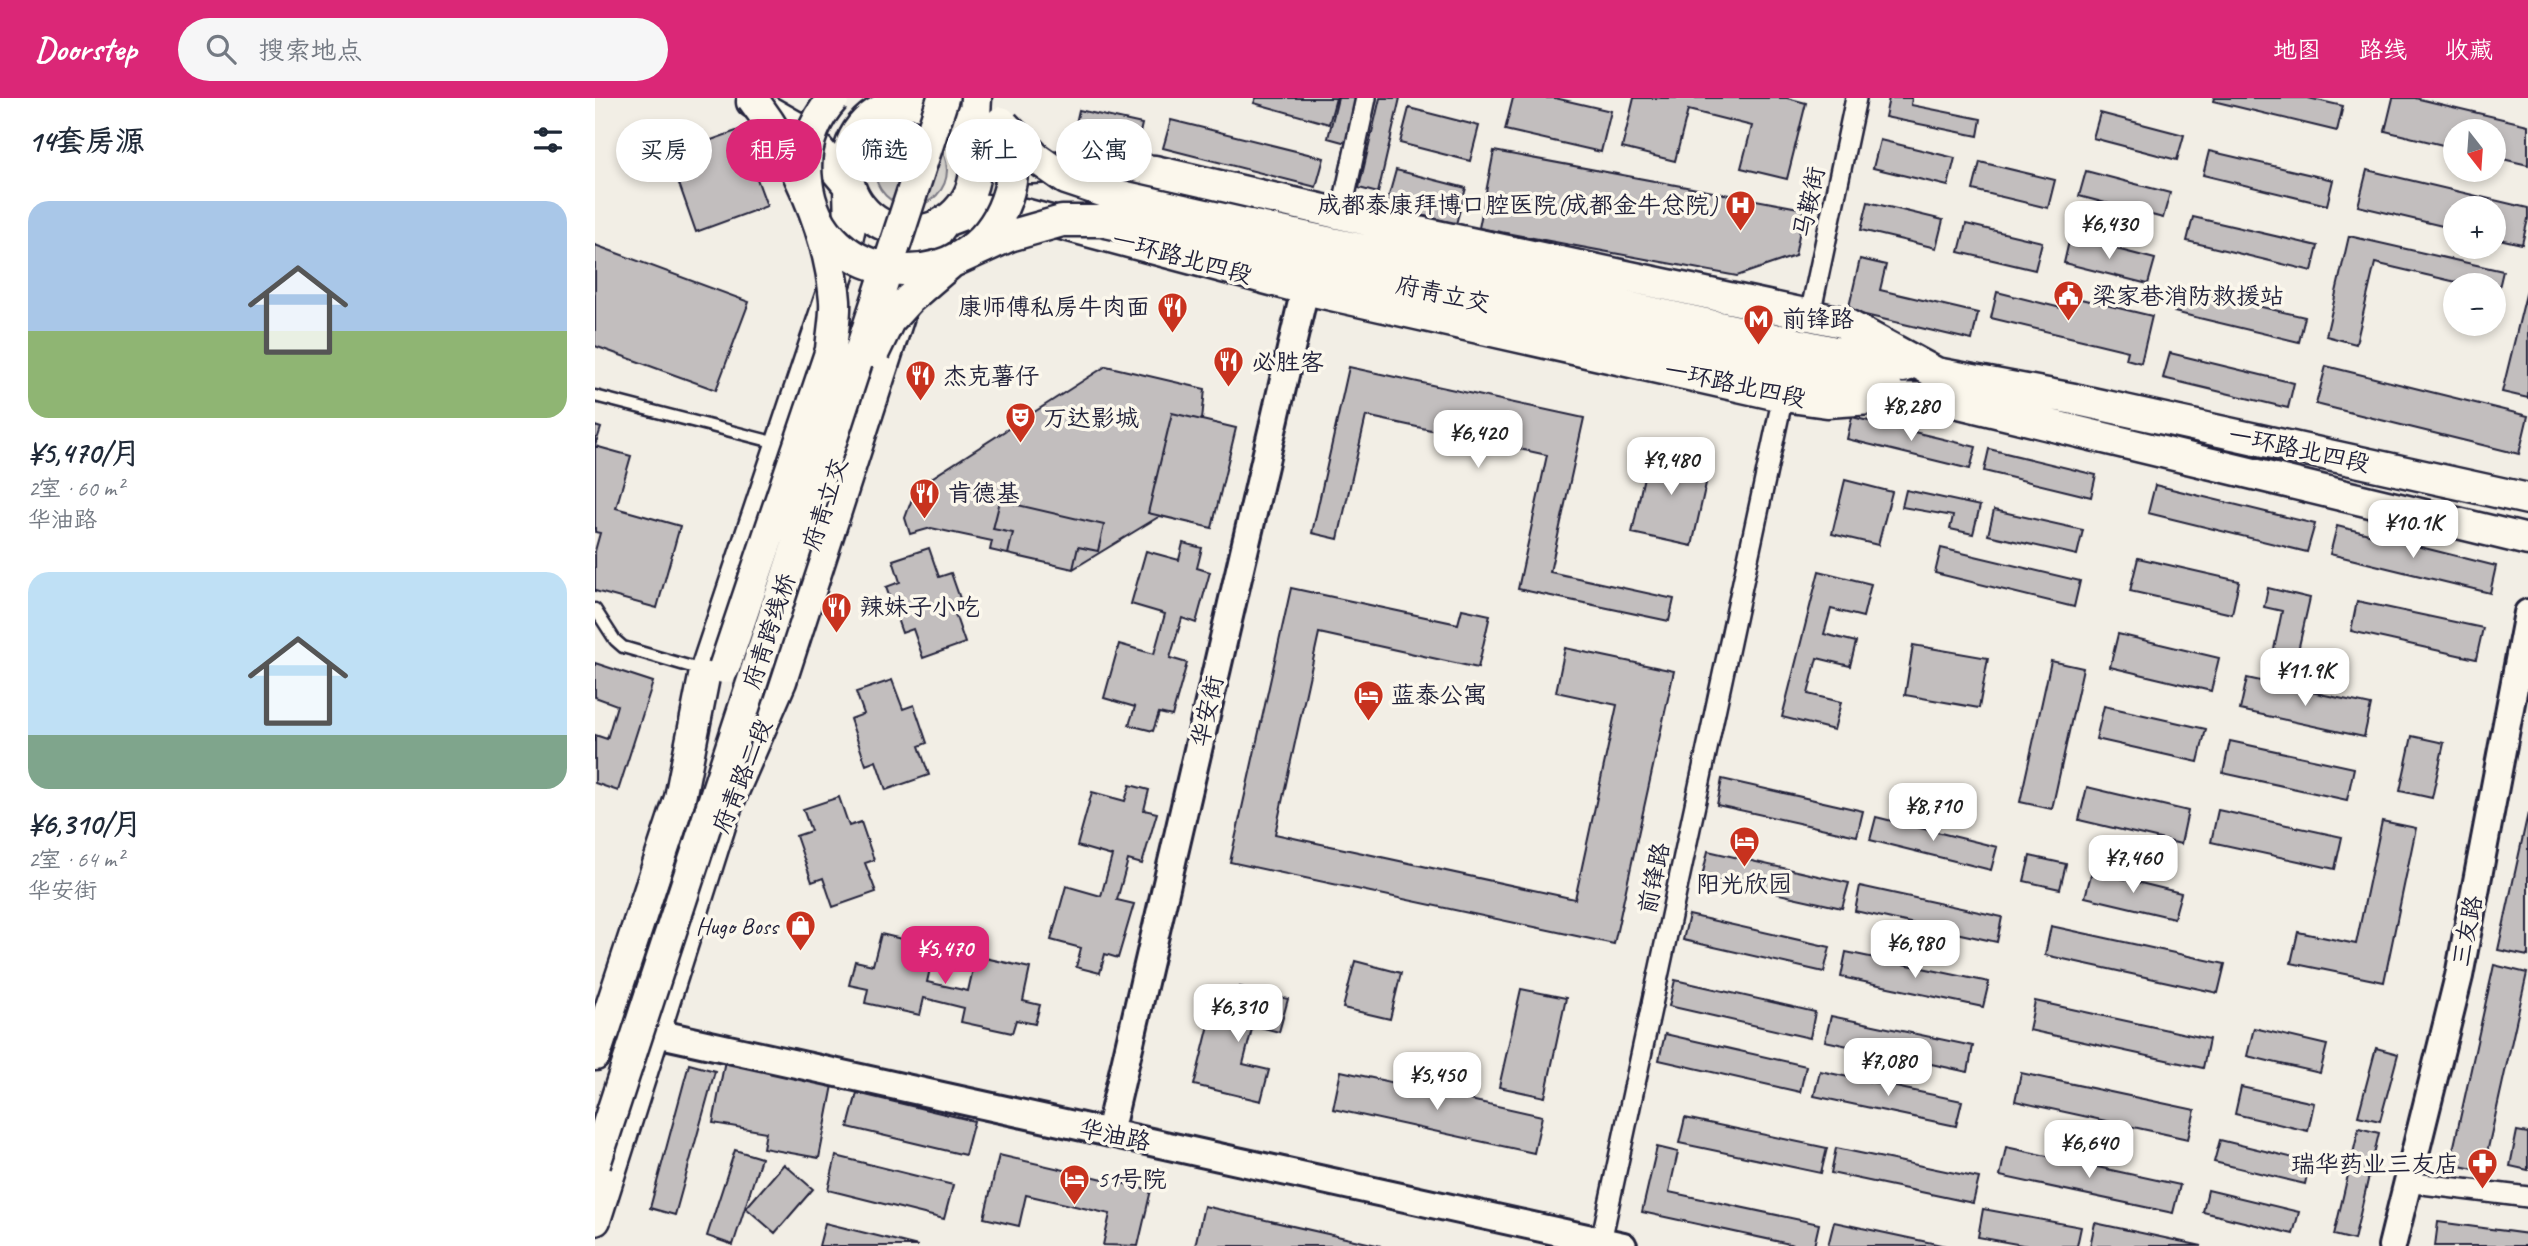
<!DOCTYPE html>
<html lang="zh">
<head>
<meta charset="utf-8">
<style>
  body { margin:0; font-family:Caveat,"LXGW WenKai TC",sans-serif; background:#f6f6f7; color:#1f2937; height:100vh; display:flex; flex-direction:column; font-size:26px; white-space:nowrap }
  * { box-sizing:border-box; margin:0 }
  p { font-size:23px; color:#747a83 }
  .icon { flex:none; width:38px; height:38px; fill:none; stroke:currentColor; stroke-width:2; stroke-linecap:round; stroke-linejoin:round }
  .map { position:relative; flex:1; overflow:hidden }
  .panel { display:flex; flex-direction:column; background:#fff; width:595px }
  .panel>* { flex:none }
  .guide { position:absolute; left:21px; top:21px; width:665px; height:63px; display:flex; gap:14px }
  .needle { width:46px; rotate:163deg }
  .tools { position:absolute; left:1848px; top:21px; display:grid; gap:14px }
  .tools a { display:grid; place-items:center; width:63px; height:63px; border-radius:50%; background:#fff; box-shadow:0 4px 10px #0003; font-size:35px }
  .price { position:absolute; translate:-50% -60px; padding:0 16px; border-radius:14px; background:#fff; color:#222; font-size:23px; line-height:46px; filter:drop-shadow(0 2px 4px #0008) }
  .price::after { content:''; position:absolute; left:50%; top:42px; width:21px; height:16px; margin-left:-10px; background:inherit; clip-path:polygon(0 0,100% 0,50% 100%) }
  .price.selected { background:#db2777; color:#fff }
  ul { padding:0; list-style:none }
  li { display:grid; align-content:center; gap:14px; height:371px; padding:0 28px }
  li span { display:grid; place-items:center; height:217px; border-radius:21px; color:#555 }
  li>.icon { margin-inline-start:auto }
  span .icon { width:126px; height:126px; fill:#fffc; stroke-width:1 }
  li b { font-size:30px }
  h2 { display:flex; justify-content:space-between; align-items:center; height:84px; padding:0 28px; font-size:30px }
  .chip { padding:0 24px; border-radius:32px; background:#fff; box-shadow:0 4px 10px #0003; font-size:24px; line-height:63px }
  .chip.selected { background:#db2777; color:#fff }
  header { display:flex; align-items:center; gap:42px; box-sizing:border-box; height:98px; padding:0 35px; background:#db2777; color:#fff }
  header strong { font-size:33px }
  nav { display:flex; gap:38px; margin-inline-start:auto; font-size:24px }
  .search { width:490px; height:63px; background:#f6f6f7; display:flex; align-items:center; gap:18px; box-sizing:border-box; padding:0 24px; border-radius:38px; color:#747a83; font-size:26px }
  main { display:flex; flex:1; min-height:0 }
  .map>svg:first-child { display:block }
  .green { fill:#d4d1cc; stroke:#7b7a84; stroke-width:2 }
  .building { fill:#c2bebe; stroke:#22223b; stroke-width:2 }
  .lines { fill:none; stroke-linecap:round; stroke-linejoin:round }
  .lane-casing { stroke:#22223b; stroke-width:15 }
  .street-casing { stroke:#22223b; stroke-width:24 }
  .secondary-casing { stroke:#22223b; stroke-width:32 }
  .primary-casing { stroke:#22223b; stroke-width:35 }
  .lane { stroke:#fbf7ec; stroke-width:10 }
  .street { stroke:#fbf7ec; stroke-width:19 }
  .secondary { stroke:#fbf7ec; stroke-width:26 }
  .primary { stroke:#fbf7ec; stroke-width:30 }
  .primary-bridge-casing { stroke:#22223b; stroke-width:35; stroke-linecap:butt }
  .primary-bridge { stroke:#fbf7ec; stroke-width:30 }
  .labels { text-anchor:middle; stroke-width:7; stroke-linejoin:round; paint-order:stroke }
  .street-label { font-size:24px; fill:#22223b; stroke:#fbf7ec }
  .poi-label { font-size:24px; fill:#22223b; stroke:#fbf7ec; text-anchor:start }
</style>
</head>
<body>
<header>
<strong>Doorstep</strong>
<div class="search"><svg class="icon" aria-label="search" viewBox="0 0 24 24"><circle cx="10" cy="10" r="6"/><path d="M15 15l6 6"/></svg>搜索地点</div>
<nav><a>地图</a><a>路线</a><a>收藏</a></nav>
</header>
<main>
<section class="panel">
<h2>14套房源<svg class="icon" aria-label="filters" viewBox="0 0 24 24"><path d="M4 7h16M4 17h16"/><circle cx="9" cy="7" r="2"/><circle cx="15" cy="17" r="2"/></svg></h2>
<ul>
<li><span style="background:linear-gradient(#a9c7e8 60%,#8fb573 0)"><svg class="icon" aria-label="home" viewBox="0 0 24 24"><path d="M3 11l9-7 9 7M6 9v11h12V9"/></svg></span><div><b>¥5,470/月</b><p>2室 · 60 m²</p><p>华油路</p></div></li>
<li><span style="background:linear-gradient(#bfe0f5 75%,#7fa58c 0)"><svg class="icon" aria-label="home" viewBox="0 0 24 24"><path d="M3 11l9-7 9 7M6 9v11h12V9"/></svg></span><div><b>¥6,310/月</b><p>2室 · 64 m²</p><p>华安街</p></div></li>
</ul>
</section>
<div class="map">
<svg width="1933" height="1148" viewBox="0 0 1933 1148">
  <rect width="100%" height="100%" fill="#f2eee5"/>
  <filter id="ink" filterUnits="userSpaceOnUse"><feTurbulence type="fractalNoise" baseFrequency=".0143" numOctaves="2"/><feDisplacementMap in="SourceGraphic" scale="14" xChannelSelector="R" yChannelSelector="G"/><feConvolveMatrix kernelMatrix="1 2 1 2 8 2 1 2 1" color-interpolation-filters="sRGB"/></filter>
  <g filter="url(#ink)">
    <path class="green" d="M280 72a36 36 0 1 1 72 0a36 36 0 1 1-72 0Z"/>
    <path class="building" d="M661 0H741L734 26 659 5Z
      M743 0H766L755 46 733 40Z
      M785 0H805L783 95 764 90Z
      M918 0H960L1016 13 1006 54 910 32Z
      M1039 0H1192L1211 5 1192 81 1146 70 1157 28 1093 12 1080 63 1027 50Z
      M1294 0H1317L1316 7 1386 21 1383 38 1290 19Z
      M1619 0H1713L1748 8 1742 33 1618 3Z
      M1798 0H1820L1933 27V67L1899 59V33H1860V50L1790 33Z
      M814 10 884 28 875 63 805 45Z
      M484 12 547 26 540 57 477 43Z
      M1505 15 1589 37 1582 62 1498 40Z
      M576 22 729 60 721 89 568 50Z
      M144 32 172 108 101 134 74 57Z
      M1285 42 1360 60 1353 88 1278 70Z
      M899 53 1209 111 1200 158 1142 178 884 130Z
      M1614 53 1738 82 1732 107 1608 77Z
      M1385 64 1460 82 1453 110 1378 92Z
      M801 72 871 90 861 126 791 108Z
      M1772 72 1933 110V121L1927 146 1899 140V110H1860V131L1763 108Z
      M1491 73 1575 95 1568 120 1484 98Z
      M1273 104 1348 122 1341 150 1266 132Z
      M1598 119 1723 148 1717 173 1592 143Z
      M1371 126 1447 144 1440 172 1364 154Z
      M1754 138 1908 173 1903 194 1899 193V187H1874L1780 165 1761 246 1731 238Z
      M1475 139 1560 161 1553 186 1469 165Z
      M0 147 154 204 121 292 0 248Z
      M1265 161 1291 167 1285 192 1383 215 1377 242 1253 213Z
      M1933 188V300L1907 294Z
      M1585 190 1710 219 1704 244 1579 214Z
      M1402 194 1466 210 1469 197 1557 218 1546 265 1531 261 1533 253 1396 220Z
      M1575 255 1699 285 1693 310 1568 280Z
      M511 268 610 291 607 322 641 330 617 430 565 418 478 471 395 452 397 443 336 430 315 436 310 420 321 390Z
      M1731 268 1933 318 1924 356 1721 306Z
      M754 269 989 320 955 474 1079 501 1074 523 923 491 952 357 771 318 743 441 717 435Z
      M577 315 641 330 617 430 553 415Z
      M1257 319 1381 349 1375 371 1252 341Z
      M0 328 6 330 0 348 36 358 21 410 85 428 62 510 0 493V453L5 435 0 434Z
      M1055 350 1116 363 1097 448 1037 435Z
      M1394 351 1501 377 1496 399 1389 373Z
      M1250 382 1297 394 1283 447 1237 436Z
      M1560 387 1720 426 1712 454 1553 415Z
      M1311 392 1385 408 1378 436 1355 431 1358 418 1307 409Z
      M405 403 509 427 503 453 483 449 478 471 413 456 418 435 398 431Z
      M1399 412 1488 432 1482 457 1393 437Z
      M1742 428 1901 468 1895 495 1735 456Z
      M588 445 607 450 602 470 615 474 601 525 587 520 575 560 592 565 577 618 564 615 558 633 534 627 540 609 509 600 524 546 559 556 570 516 536 506 551 453 584 462Z
      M334 450 344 479 356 475 369 512 360 516 370 545 328 560 318 531 307 535 291 489 305 484 298 462Z
      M1346 450 1485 483 1479 509 1340 475Z
      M1543 460 1644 483 1637 516 1535 493Z
      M1224 473 1276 486 1268 519 1236 511 1229 536 1261 544 1255 568 1222 560 1213 596 1246 604 1239 632 1187 619Z
      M696 490 863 526 867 511 895 517 883 570 724 535 680 736 980 801 1022 607 961 594 970 550 1079 573 1019 846 635 764Z
      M1673 490 1715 500 1700 566 1677 561 1687 513 1669 509Z
      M1762 503 1888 530 1881 561 1756 533Z
      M1523 536 1624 560 1616 593 1515 569Z
      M1318 547 1393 560 1384 610 1310 597Z
      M1456 563 1488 570 1457 711 1425 704Z
      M0 565 58 584 23 693 0 685V637L12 641 22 607 0 599Z
      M1652 580 1776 607 1769 639 1645 612Z
      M297 582 308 611 319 607 332 645 324 648 334 677 291 692 281 663 271 667 255 621 269 616 261 594Z
      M1509 608 1611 631 1603 664 1501 641Z
      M1817 638 1849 645 1837 700 1805 693Z
      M1635 643 1759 670 1752 702 1628 675Z
      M1127 681 1268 713 1262 738 1122 707Z
      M535 687 554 692 549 712 562 715 547 766 533 762 522 802 539 806 523 860 510 856 505 875 481 869 486 850 456 842 471 788 506 798 517 758 482 748 497 694 530 703Z
      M1492 689 1593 713 1586 746 1484 722Z
      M244 699 254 728 266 724 279 762 270 765 281 794 238 809 228 780 217 784 201 738 216 733 208 711Z
      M1623 712 1747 739 1740 771 1616 744Z
      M1933 715V858L1903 852Z
      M1281 719 1402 749 1396 772 1275 742Z
      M1787 723 1821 730 1789 884 1696 865 1703 834 1761 846Z
      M1113 753 1254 785 1247 810 1107 779Z
      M1435 758 1471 766 1465 791 1429 783Z
      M1497 773 1586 795 1579 820 1490 799Z
      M1265 788 1407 819 1402 844 1260 813Z
      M1094 817 1235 849 1229 874 1088 842Z
      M1456 828 1630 866 1623 895 1450 857Z
      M286 836 340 849 332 884 373 893 381 858 435 870 428 903 445 907 440 926 421 922 417 935 366 924 369 910 329 900 325 917 270 905 273 891 254 887 260 863 278 867Z
      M1251 854 1394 884 1388 909 1246 879Z
      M760 863 806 875 795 921 748 910Z
      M1899 867 1932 875 1888 1073 1855 1066Z
      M1080 882 1220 914 1215 940 1074 908Z
      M645 889 693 901 684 934 658 927 648 966 674 972 666 1003 599 987 619 907 640 912Z
      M926 891 971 900 950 999 904 989Z
      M1440 903 1614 941 1608 970 1434 932Z
      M1236 918 1378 948 1373 974 1230 943Z
      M1659 930 1732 947 1725 975 1652 958Z
      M1070 936 1211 968 1205 994 1064 962Z
      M1781 950 1803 956 1785 1023 1763 1018Z
      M130 962 239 982 224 1060 168 1050 171 1034 118 1025Z
      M94 966 120 973 80 1117 55 1110Z
      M746 973 947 1018 939 1055 738 1011Z
      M1225 973 1367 1003 1361 1028 1219 998Z
      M1426 975 1600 1012 1593 1041 1420 1003Z
      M1646 989 1719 1005 1713 1033 1640 1016Z
      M262 995 379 1023 370 1057 253 1029Z
      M1090 1020 1232 1050 1226 1075 1084 1045Z
      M1764 1030 1784 1035 1759 1142 1739 1137Z
      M1922 1033 1933 1035V1072L1915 1068Z
      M1625 1042 1715 1064 1710 1086 1619 1064Z
      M1062 1049 1083 1054 1074 1094 1224 1126 1219 1148H1204L1047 1114Z
      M1411 1049 1585 1087 1578 1115 1405 1078Z
      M1241 1050 1384 1080 1378 1105 1236 1075Z
      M140 1052 166 1060 138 1147 112 1138Z
      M404 1057 556 1092 543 1148 508 1147 515 1116 431 1097 424 1128 389 1120Z
      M241 1058 358 1087 349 1121 233 1092Z
      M189 1066 218 1091 180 1135 151 1110Z
      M1613 1092 1704 1114 1698 1136 1608 1114Z
      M609 1108 786 1148H600Z
      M1388 1111 1486 1129 1482 1148H1433L1383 1139Z
      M1239 1124 1351 1148H1233Z
      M1843 1124 1933 1136V1148H1840Z
      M230 1125 323 1148H224Z
      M1500 1125 1607 1148H1495Z"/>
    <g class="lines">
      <defs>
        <path id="lane" d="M0 298 182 345
          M0 511 20 542 28 549 107 572"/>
        <path id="street" d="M746 116 771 0
          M1215 217 1261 0
          M1811 1084 1933 1099
          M1005 1148 1188 298"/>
        <path id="secondary" d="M11 924 1028 1148
          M514 1035 710 191
          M1797 1148 1864 878 1933 515"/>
        <path id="primary" d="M381 0 378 50 402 63 436 70 478 68 560 73 824 134 1247 224 1341 275 1479 301 1933 401
          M252 69a64 64 0 1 1 128 0a64 64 0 1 1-128 0Z
          M654 127 1309 269
          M648 154 1292 290
          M0 957 85 700 110 574 246 168 255 129 254 88 208 33 157 4
          M0 1122 130 712 186 583 311 196 330 150 350 123 382 111 429 116 710 191 1188 298 1232 304 1277 301 1343 300 1933 442"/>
      </defs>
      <use href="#lane" class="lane-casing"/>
      <use href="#street" class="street-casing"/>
      <use href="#secondary" class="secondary-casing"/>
      <use href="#primary" class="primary-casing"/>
      <use href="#lane" class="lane"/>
      <use href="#street" class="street"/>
      <use href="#secondary" class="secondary"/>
      <use href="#primary" class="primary"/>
      <defs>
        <path id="primary-bridge" d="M239 0C218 23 208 52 212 83 224 192 375 204 411 102 416 88 419 70 416 55 414 44 409 34 406 24
          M409 27 441 60 471 81 513 95 654 127
          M279 254 294 223 314 201 357 164 414 138 467 123H506L648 154
          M129 570 236 252C237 236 241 219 240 203 235 133 199 56 157 0
          M0 1066 348 0"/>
      </defs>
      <use href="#primary-bridge" class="primary-bridge-casing"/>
      <use href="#primary-bridge" class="primary-bridge"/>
    </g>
  </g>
  <defs>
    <symbol id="hospital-pin" viewBox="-11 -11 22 30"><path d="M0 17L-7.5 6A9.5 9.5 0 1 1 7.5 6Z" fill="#c8321e" stroke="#fbf7ec"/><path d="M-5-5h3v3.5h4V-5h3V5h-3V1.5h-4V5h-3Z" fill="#fff"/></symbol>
    <symbol id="civic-pin" viewBox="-11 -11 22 30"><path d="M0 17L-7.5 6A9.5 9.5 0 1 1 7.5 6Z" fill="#c8321e" stroke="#fbf7ec"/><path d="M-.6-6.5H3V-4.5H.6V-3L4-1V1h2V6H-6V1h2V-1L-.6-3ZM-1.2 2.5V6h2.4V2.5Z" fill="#fff"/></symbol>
    <symbol id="restaurant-pin" viewBox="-11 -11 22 30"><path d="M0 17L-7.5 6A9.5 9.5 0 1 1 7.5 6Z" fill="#c8321e" stroke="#fbf7ec"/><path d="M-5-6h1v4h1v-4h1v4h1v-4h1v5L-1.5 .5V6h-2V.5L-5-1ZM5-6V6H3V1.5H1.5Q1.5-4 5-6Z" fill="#fff"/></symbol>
    <symbol id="metro-pin" viewBox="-11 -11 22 30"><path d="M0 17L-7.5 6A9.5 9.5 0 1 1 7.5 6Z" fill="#c8321e" stroke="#fbf7ec"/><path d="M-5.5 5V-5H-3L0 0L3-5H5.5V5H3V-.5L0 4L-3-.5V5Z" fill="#fff"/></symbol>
    <symbol id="theatre-pin" viewBox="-11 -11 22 30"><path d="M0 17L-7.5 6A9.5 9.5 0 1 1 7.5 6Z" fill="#c8321e" stroke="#fbf7ec"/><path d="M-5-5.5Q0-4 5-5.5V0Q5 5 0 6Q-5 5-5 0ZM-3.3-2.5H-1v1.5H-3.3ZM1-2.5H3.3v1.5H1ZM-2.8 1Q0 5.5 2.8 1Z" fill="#fff"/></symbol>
    <symbol id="hotel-pin" viewBox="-11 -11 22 30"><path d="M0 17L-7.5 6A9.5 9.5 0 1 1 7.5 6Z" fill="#c8321e" stroke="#fbf7ec"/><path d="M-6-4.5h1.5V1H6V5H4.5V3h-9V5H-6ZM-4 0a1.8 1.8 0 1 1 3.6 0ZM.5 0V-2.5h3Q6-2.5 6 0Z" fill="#fff"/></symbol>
    <symbol id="shop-pin" viewBox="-11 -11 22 30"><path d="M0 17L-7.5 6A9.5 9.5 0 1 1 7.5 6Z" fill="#c8321e" stroke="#fbf7ec"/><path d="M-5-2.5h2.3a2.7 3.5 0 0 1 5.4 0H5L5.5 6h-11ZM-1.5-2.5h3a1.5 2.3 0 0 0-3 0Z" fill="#fff"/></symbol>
    <symbol id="pharmacy-pin" viewBox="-11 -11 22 30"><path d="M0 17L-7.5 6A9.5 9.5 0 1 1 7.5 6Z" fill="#c8321e" stroke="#fbf7ec"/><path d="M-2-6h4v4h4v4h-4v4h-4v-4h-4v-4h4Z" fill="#fff"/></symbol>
  </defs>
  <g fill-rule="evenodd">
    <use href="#hospital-pin" x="1128" y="90" width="35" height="47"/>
    <use href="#civic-pin" x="1456" y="180" width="35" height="47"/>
    <use href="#restaurant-pin" x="560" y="192" width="35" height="47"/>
    <use href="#metro-pin" x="1146" y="204" width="35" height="47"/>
    <use href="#restaurant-pin" x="616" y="246" width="35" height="47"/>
    <use href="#restaurant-pin" x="308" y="260" width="35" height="47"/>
    <use href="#theatre-pin" x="408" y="302" width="35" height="47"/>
    <use href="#restaurant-pin" x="312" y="378" width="35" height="47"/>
    <use href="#restaurant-pin" x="224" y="492" width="35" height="47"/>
    <use href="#hotel-pin" x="756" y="580" width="35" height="47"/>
    <use href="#hotel-pin" x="1132" y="726" width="35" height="47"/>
    <use href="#shop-pin" x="188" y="810" width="35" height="47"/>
    <use href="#pharmacy-pin" x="1870" y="1048" width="35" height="47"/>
    <use href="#hotel-pin" x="462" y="1064" width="35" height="47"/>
  </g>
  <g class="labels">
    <g class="street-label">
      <text transform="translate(1214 104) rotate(-78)" y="8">马鞍街</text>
      <text transform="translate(587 159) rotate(15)" y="8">一环路北四段</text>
      <text transform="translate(848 196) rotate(12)" y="8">府青立交</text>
      <text transform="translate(1140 286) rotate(12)" y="8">一环路北四段</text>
      <text transform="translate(1704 351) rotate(12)" y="8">一环路北四段</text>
      <text transform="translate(230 406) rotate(-72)" y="8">府青立交</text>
      <text transform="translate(174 533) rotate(-72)" y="8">府青跨线桥</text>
      <text transform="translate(612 613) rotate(-77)" y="8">华安街</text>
      <text transform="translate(147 678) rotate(-68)" y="8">府青路二段</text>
      <text transform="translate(1059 780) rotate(-78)" y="8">前锋路</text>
      <text transform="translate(1872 833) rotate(-79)" y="8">三友路</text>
      <text transform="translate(520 1037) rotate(12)" y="8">华油路</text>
    </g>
    <g class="poi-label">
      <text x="1122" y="115" text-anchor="end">成都泰康拜博口腔医院(成都金牛总院)</text>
      <text x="1497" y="206">梁家巷消防救援站</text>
      <text x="555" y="217" text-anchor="end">康师傅私房牛肉面</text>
      <text x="1187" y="229">前锋路</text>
      <text x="657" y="272">必胜客</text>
      <text x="348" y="286">杰克薯仔</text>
      <text x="448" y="328">万达影城</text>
      <text x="353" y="403">肯德基</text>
      <text x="265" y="517">辣妹子小吃</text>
      <text x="796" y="605">蓝泰公寓</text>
      <text x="1149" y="794" text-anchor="middle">阳光欣园</text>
      <text x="183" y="836" text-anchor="end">Hugo Boss</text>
      <text x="1864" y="1074" text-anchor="end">瑞华药业三友店</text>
      <text x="502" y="1089">51号院</text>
    </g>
  </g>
</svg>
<div class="tools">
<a><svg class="needle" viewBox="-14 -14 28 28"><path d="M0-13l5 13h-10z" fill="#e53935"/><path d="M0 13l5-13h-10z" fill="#747a83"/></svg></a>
<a>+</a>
<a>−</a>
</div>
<b class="price" style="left:1514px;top:163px">¥6,430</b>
<b class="price" style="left:1316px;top:345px">¥8,280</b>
<b class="price" style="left:883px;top:372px">¥6,420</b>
<b class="price" style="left:1076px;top:399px">¥9,480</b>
<b class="price" style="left:1818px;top:462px">¥10.1K</b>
<b class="price" style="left:1710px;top:610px">¥11.9K</b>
<b class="price" style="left:1338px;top:745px">¥8,710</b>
<b class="price" style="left:1538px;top:797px">¥7,460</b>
<b class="price" style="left:1320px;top:882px">¥6,980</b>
<b class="price selected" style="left:350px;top:888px">¥5,470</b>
<b class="price" style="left:643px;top:946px">¥6,310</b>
<b class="price" style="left:1293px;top:1000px">¥7,080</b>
<b class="price" style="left:842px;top:1014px">¥5,450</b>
<b class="price" style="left:1494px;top:1082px">¥6,640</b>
<div class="guide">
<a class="chip">买房</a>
<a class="chip selected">租房</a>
<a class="chip">筛选</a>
<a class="chip">新上</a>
<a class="chip">公寓</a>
</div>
</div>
</main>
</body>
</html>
